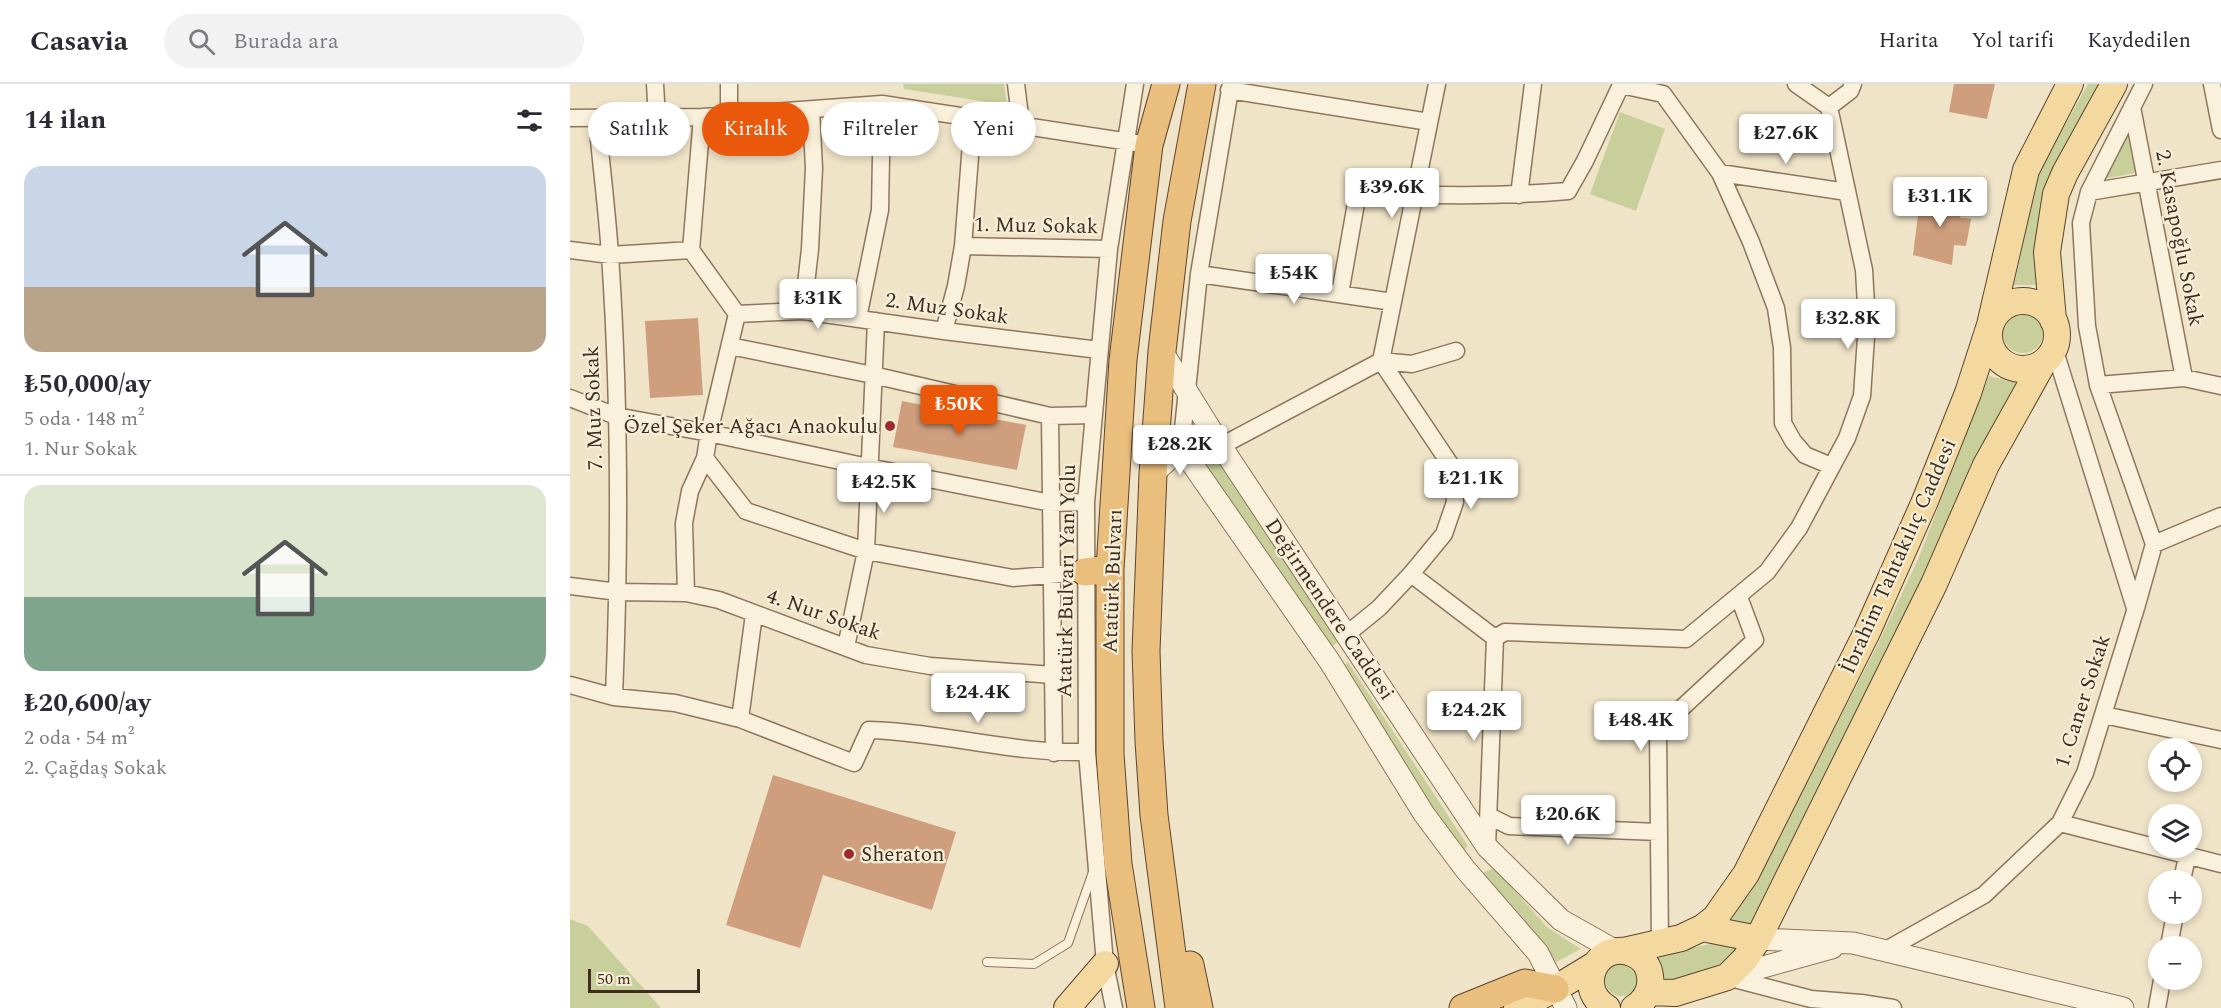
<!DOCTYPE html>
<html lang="tr">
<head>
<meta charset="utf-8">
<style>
  body { margin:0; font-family:Spectral,serif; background:#f2f2f3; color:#2b2b33; height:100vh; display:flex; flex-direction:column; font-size:22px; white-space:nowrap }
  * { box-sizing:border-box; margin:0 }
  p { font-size:20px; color:#7c7c81 }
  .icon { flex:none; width:33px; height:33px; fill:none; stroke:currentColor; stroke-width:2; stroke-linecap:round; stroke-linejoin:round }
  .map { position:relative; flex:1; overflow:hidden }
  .drawer { display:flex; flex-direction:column; background:#fff; width:570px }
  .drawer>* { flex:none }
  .guide { position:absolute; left:18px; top:18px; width:570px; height:54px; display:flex; gap:12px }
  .fabs { position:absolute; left:1578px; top:654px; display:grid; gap:12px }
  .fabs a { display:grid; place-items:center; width:54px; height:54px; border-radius:50%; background:#fff; box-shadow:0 3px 9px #0003; font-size:30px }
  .scale { position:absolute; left:18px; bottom:15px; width:112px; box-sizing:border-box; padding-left:6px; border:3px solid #3d2e20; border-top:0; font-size:16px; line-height:21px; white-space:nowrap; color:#3d2e20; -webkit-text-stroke:4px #f7eed8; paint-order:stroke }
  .price { position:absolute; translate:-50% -51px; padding:0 14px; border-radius:6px; background:#fff; color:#222; font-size:20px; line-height:39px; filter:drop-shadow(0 2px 3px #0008) }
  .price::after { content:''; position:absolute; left:50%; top:36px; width:18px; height:14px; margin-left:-9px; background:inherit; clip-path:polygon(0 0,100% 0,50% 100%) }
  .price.on { background:#ea580c; color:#fff }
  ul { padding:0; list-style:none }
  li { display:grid; align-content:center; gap:12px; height:318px; padding:0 24px }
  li+li { border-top:2px solid #e1e1e2 }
  li span { display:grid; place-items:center; height:186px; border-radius:18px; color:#555 }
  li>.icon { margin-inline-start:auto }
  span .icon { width:108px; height:108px; fill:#fffc; stroke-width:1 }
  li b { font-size:26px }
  h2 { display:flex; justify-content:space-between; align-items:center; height:72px; padding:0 24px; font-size:26px }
  .chip { padding:0 21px; border-radius:27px; background:#fff; box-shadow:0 3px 9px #0003; font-size:21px; line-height:54px }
  .chip.on { background:#ea580c; color:#fff }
  header { display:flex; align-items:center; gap:36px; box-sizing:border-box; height:84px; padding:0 30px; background:#fff; border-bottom:2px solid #e1e1e2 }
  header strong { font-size:28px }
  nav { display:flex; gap:33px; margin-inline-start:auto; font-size:21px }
  .search { width:420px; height:54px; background:#f2f2f3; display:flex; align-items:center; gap:15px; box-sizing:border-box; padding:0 21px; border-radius:33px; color:#7c7c81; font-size:22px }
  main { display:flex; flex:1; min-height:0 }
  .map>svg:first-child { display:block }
  .green { fill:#c9cf9b }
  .building { fill:#cf9f7d }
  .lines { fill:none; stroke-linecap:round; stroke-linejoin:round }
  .service-casing { stroke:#8d765c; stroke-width:10 }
  .minor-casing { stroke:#8d765c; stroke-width:19 }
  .tertiary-casing { stroke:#8d765c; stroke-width:23 }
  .primary-casing { stroke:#5b4430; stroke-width:28 }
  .trunk-casing { stroke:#5b4430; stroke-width:29 }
  .service { stroke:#faf1dc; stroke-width:8 }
  .minor { stroke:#faf1dc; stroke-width:16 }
  .tertiary { stroke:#faf1dc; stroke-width:21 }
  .primary { stroke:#f3d9a0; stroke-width:26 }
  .trunk { stroke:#eabe7c; stroke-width:27 }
  .poi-dot { fill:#9e2a2b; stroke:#f7eed8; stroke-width:2 }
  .labels { text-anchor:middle; stroke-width:4.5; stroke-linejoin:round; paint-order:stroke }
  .street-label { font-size:21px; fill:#3d2e20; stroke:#f7eed8 }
  .poi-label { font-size:21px; fill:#3d2e20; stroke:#f7eed8; text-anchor:end }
</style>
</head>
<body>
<header>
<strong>Casavia</strong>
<div class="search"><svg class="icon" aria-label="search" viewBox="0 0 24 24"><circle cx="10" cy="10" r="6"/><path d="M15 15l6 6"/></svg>Burada ara</div>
<nav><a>Harita</a><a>Yol tarifi</a><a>Kaydedilen</a></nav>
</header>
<main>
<section class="drawer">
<h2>14 ilan<svg class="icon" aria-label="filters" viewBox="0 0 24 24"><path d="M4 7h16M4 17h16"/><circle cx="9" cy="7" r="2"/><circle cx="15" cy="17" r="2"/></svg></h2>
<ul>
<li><span style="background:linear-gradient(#c9d6e8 65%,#b9a48a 0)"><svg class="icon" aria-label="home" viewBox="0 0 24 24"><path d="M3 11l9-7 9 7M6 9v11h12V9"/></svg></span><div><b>₺50,000/ay</b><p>5 oda · 148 m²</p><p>1. Nur Sokak</p></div></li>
<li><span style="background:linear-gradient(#dfe7d0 60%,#7fa58c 0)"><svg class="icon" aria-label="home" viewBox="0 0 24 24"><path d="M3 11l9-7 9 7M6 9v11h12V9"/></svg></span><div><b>₺20,600/ay</b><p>2 oda · 54 m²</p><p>2. Çağdaş Sokak</p></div></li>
</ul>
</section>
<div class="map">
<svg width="1651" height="924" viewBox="0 0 1651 924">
  <rect width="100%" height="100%" fill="#f0e4c8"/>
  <path class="green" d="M333 0H434L437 21 334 5Z
    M1518 0H1531L1467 201H1444L1470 86Z
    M1050 28 1095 45 1066 127 1020 110Z
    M1557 48 1565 89 1534 95Z
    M1433 249a20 20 0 1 1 40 0a20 20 0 1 1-40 0Z
    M1419 292 1447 299 1404 377 1357 491 1181 844 1153 841 1184 801 1305 566 1349 473Z
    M635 359 640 361 768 557 760 565 710 486 629 373 626 365Z
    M778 578 898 762 892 768 772 584Z
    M922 785H925L978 844 1011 865 986 878C968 846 939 820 914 794V788Z
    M0 835 18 842 91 924H0Z
    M1156 857 1169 861C1154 884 1121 895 1095 902L1081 872Z
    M1035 896a16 16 0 1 1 32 0a16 16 0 1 1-32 0Z"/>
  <path class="building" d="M1384 0H1425L1417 35 1379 28Z
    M1351 107 1394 117 1390 134 1401 135 1396 162 1384 161 1382 181 1343 171Z
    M128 234 133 311 80 314 75 237Z
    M332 317 456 341 447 386 323 363Z
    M203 691 386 748 362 826 253 791 230 864 156 841Z"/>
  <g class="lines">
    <defs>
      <path id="service" d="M417 878 464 880 498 859 523 788"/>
      <path id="minor" d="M85 0 87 35
        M446 0 451 40
        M1642 0 1651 46
        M659 6 859 38
        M1259 23 1280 7 1283 0
        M1562 23 1614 294
        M159 32V0
        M0 34 132 33 312 20 566 59
        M27 35C31 80 37 126 40 171 50 318 50 466 44 613
        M1150 89 1277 108
        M1519 108 1651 86
        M949 111 963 0
        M393 162 539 165
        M0 166 40 171 121 166 167 230 233 227 374 247 529 266
        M121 166 132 33
        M629 190 823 218
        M770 210 788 108C858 112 928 113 998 107L1015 77 1051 1 1093 10 1150 89 1181 158 1206 224 1212 264 1213 339 1223 357 1235 371 1261 382
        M233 227 240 165 244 84 241 26
        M288 234 310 126 312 20
        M374 247 386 202 393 162 403 34
        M160 262 303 291 480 332 524 331
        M1484 264 1565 524
        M1528 301 1614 294 1651 302
        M0 314 46 332 139 349 298 383 481 419 516 418
        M480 332 484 669
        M651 362 811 277 842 280 886 267
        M611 364 629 190 661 0
        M135 374 176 427 296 467 443 494 515 488
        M1584 460 1651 432
        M841 490 925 554
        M0 502 48 508 116 509 149 516 296 571 360 582 483 591
        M116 509 114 439 120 407 135 374 139 349 167 230
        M777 550 809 524 841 490 874 450 885 418 882 383 811 277 867 0
        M925 554 935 548 1116 555 1197 488 1229 444 1277 354 1292 312 1297 238 1294 186 1259 23 1226 0
        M276 563 296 467 306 237
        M0 601 44 613 105 619 170 635 284 679 299 646C372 648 444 670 517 668
        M1534 631 1651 656
        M170 635 184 530
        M919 732 939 742 1088 748
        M1490 739 1651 780
        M917 763 925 554
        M1612 796 1617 773
        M1090 860 1088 646 1185 556 1169 513
        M1599 862 1605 830
        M1316 866 1414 811 1490 739 1515 689 1566 524 1584 460 1528 301 1517 242 1511 139 1519 108 1574 0
        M1157 893 1241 915 1291 919 1323 924
        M544 924 535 880 517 668 516 418 539 165 565 0
        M1587 924 1592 896"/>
      <path id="tertiary" d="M592 267 651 362 917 763 991 836 1046 867
        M583 390 611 364 760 578 854 730 895 785 968 869 996 924
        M1188 855 1283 859 1553 924
        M1157 893 1262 864"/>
      <path id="primary" d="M1419 251a34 34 0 1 1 68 0a34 34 0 1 1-68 0Z
        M1483 236 1477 168 1486 110 1495 89 1544 0
        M1132 844 1188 855
        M1054 867 1111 854 1132 844 1145 834 1176 790 1297 548 1355 417 1398 309 1420 241 1456 86 1500 0
        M1078 908 1105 909 1157 893 1175 875 1188 855 1364 500 1416 381 1473 279
        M497 924 535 880
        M947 924 985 905 1026 880
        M1037 924C1003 903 1028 854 1064 870 1073 874 1079 883 1080 892 1082 906 1075 917 1064 924"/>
      <path id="trunk" d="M515 488 540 485
        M620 881 629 924
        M571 924 548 780 540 670V485L553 276 579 61 596 0
        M609 924 584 731 579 657 576 567 583 390 592 267 607 137 632 0
        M893 924 955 899 985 905"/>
    </defs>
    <use href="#service" class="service-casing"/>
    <use href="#minor" class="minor-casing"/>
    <use href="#tertiary" class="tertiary-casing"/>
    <use href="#primary" class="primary-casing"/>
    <use href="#trunk" class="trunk-casing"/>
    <use href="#service" class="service"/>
    <use href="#minor" class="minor"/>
    <use href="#tertiary" class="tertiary"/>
    <use href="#primary" class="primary"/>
    <use href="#trunk" class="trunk"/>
  </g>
  <g class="poi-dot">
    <circle cx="320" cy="342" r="6"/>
    <circle cx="279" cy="770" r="6"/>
  </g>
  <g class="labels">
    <g class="street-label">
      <text transform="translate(466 141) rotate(1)" y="7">1. Muz Sokak</text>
      <text transform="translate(1610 154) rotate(79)" y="7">2. Kasapoğlu Sokak</text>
      <text transform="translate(377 224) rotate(8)" y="7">2. Muz Sokak</text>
      <text transform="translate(23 324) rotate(-92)" y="7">7. Muz Sokak</text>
      <text transform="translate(1328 472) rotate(-66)" y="7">İbrahim Tahtakılıç Caddesi</text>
      <text transform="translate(496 497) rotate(-89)" y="7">Atatürk Bulvarı Yan Yolu</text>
      <text transform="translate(542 497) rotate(-88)" y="7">Atatürk Bulvarı</text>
      <text transform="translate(760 525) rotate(56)" y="7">Değirmendere Caddesi</text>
      <text transform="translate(254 530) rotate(19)" y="7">4. Nur Sokak</text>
      <text transform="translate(1512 617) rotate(-72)" y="7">1. Caner Sokak</text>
    </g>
    <g class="poi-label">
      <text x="308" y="349">Özel Şeker Ağacı Anaokulu</text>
      <text x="291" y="777" text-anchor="start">Sheraton</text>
    </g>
  </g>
</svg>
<div class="fabs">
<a><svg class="icon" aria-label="locate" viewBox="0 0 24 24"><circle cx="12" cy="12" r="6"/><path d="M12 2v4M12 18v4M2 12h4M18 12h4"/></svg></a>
<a><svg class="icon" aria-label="layers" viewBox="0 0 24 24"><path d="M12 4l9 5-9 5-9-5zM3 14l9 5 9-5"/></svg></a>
<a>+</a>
<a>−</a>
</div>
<div class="scale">50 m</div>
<b class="price" style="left:1216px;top:81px">₺27.6K</b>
<b class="price" style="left:822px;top:135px">₺39.6K</b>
<b class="price" style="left:1370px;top:144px">₺31.1K</b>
<b class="price" style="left:724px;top:221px">₺54K</b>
<b class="price" style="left:248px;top:246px">₺31K</b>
<b class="price" style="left:1278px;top:266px">₺32.8K</b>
<b class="price on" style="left:389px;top:352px">₺50K</b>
<b class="price" style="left:610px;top:392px">₺28.2K</b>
<b class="price" style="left:901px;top:426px">₺21.1K</b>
<b class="price" style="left:314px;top:430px">₺42.5K</b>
<b class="price" style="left:408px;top:640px">₺24.4K</b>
<b class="price" style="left:904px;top:658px">₺24.2K</b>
<b class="price" style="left:1071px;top:668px">₺48.4K</b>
<b class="price" style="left:998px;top:762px">₺20.6K</b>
<div class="guide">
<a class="chip">Satılık</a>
<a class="chip on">Kiralık</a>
<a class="chip">Filtreler</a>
<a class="chip">Yeni</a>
</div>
</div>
</main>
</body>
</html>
